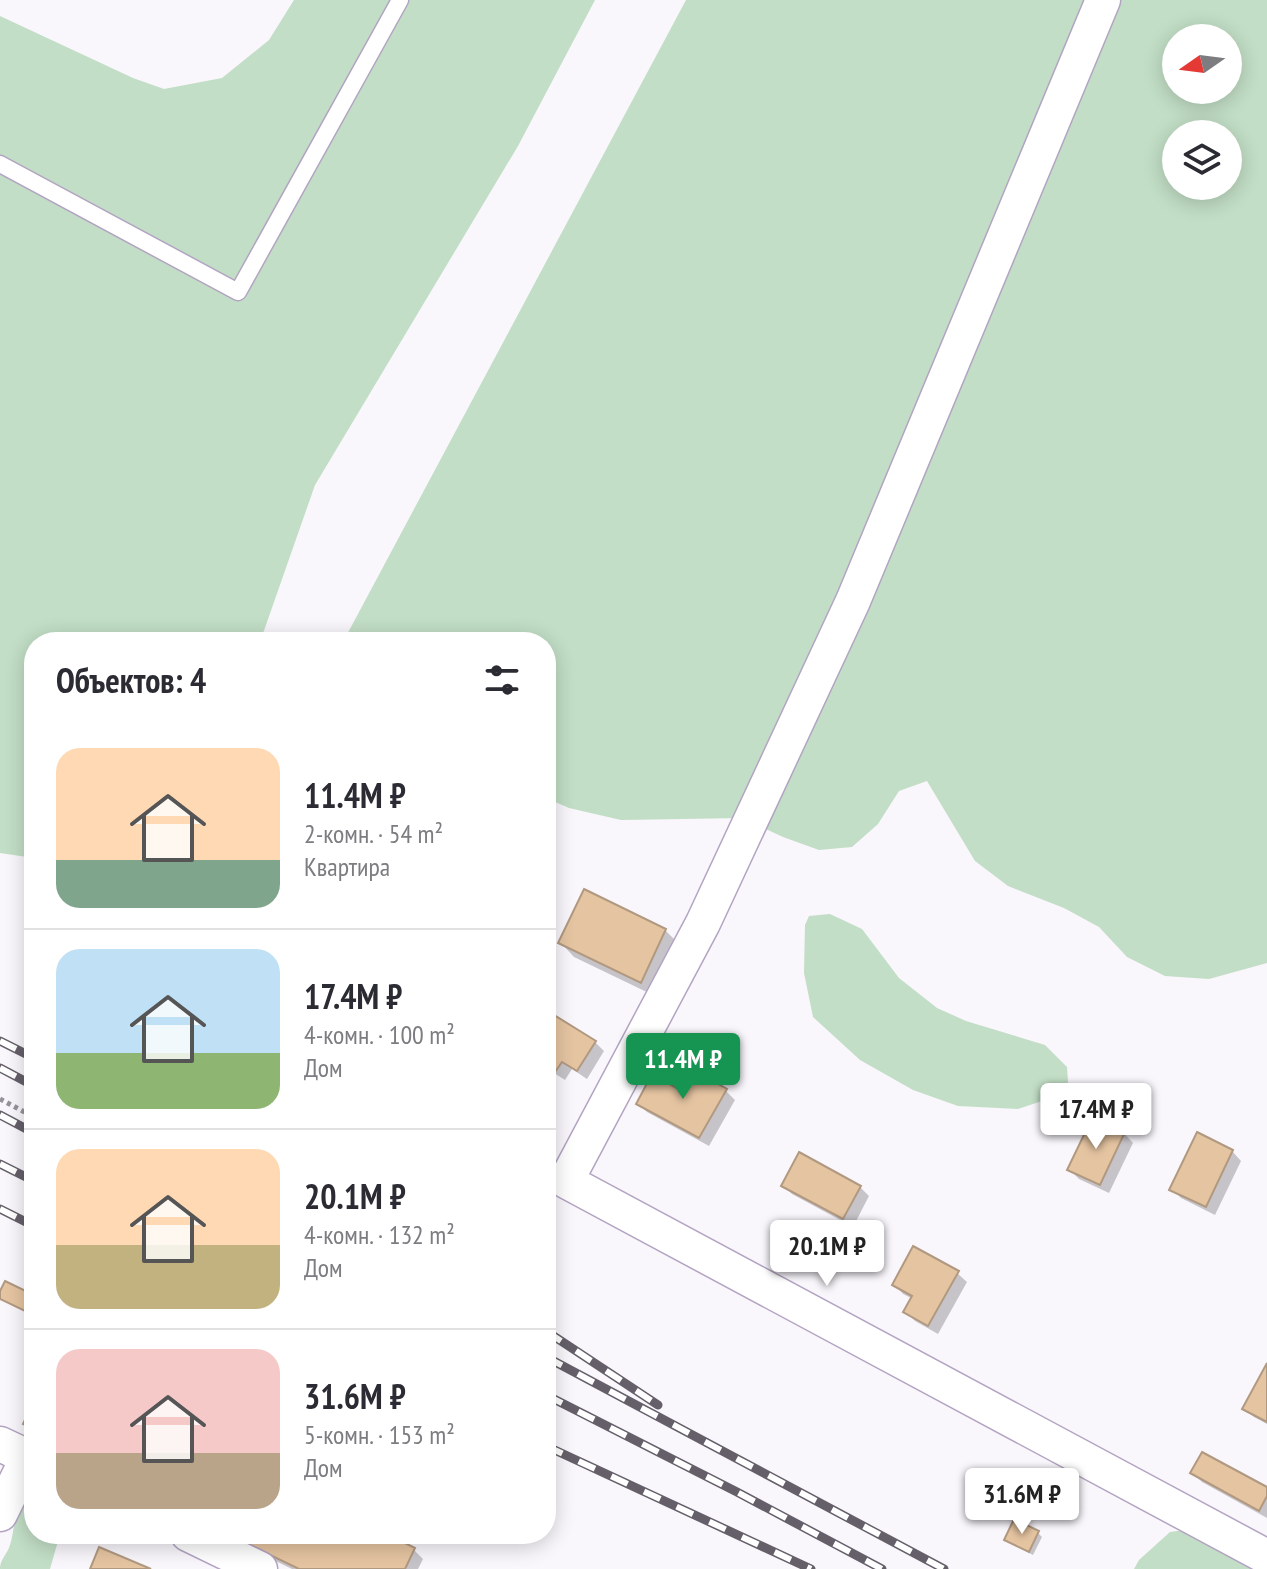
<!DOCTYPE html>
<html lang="ru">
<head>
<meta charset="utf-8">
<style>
  body { margin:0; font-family:"PT Sans Narrow",sans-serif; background:#f2f2f3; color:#2b2b33; height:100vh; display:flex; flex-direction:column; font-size:30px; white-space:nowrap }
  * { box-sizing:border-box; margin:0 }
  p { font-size:26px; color:#7c7c81 }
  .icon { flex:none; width:44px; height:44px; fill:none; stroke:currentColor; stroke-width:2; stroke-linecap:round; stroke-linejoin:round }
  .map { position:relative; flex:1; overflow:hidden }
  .drawer { position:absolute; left:24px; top:632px; width:532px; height:912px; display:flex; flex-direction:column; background:#fff; border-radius:32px; box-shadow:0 4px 20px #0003 }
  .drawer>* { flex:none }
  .needle { width:52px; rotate:256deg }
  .tools { position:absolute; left:1162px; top:24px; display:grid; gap:16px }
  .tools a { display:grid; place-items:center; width:80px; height:80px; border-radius:50%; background:#fff; box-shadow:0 4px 20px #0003; font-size:40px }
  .price { position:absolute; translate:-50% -68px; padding:0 18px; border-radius:8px; background:#fff; color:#222; font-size:26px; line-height:52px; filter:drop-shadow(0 2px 4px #0008) }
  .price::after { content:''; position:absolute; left:50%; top:48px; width:24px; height:18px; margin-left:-12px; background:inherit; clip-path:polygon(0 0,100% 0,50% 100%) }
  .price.current { background:#159452; color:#fff }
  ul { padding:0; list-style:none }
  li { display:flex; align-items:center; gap:24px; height:200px; padding:0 32px }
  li+li { border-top:2px solid #e1e1e2 }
  li span { display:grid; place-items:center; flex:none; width:224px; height:160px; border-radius:24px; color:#555 }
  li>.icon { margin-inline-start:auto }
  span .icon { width:96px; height:96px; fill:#fffc; stroke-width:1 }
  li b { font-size:34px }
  h2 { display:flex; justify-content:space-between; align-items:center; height:96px; padding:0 32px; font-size:34px }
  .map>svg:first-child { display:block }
  .green { fill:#c2dec6; fill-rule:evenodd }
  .shadow { fill:#0003 }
  .building { fill:#e5c4a1; stroke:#b19980; stroke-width:2 }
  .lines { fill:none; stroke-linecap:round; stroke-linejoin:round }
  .lane-casing { stroke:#b3a4c2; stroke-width:19 }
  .street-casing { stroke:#b3a4c2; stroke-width:37 }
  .path { stroke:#96929b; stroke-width:5; stroke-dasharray:4 4; stroke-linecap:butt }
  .lane { stroke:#fff; stroke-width:16 }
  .street { stroke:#fff; stroke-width:34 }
  .rail-casing { stroke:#655f6a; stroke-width:9 }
  .rail { stroke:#fff; stroke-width:6; stroke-dasharray:18; stroke-linecap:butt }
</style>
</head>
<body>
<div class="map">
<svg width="1267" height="1569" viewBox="0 0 1267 1569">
  <rect width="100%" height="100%" fill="#f9f6fc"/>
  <path class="green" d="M294 0H595L518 146 315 485 260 642H34V858L0 853V16L133 78 164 89 222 78 269 40Z
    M686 0H1267V963L1209 979 1165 976 1127 957 1099 927 1064 908 1008 886 975 861 927 781 899 791 878 824 852 847 819 850 783 837 742 818 621 820 569 808 546 798V642H343ZM1176 38H1228V90H1176ZM1176 134H1228V186H1176Z
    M830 914 862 929 899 978 937 1008 966 1021 1045 1045 1067 1067 1068 1082 1060 1095 1018 1109 958 1106 913 1090 860 1060 813 1017 804 973 805 925 809 916Z
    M34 1495V1534H60L50 1569H0C0 1559 7 1555 10 1545 17 1523 10 1509 34 1495Z
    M1192 1529 1254 1569H1134L1139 1560 1170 1532Z"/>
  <path class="shadow" d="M665 930 679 944 655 996 574 957 560 942Z
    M546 1012 595 1042 604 1051 587 1079 572 1069 565 1080 546 1068Z
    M725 1090 735 1100 709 1146 647 1112 638 1103 680 1092Z
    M1124 1133 1133 1143 1109 1193 1079 1179 1070 1170Z
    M1232 1151 1241 1161 1215 1215 1181 1198 1172 1189Z
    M783 1185 860 1187 869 1196 853 1227 792 1194Z
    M957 1273 967 1282 938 1334 915 1321 906 1312 913 1299 903 1294 894 1284Z
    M0 1296H31L34 1298V1302L29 1313 4 1301Z
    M1267 1367V1424L1254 1417 1245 1408Z
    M1193 1473 1267 1490V1518L1202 1482Z
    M1038 1533 1042 1537 1033 1555 1011 1544 1007 1540Z
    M220 1534H382L414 1550 423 1559 418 1569H292Z"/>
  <path class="building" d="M584 889 666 929 641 983 558 943Z
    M546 1010 596 1041 577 1071 562 1062 555 1072 546 1066Z
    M691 1069 727 1089 699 1138 636 1104 652 1074 680 1090Z
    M1093 1116 1125 1132 1100 1185 1067 1170Z
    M1197 1132 1233 1150 1206 1207 1169 1190Z
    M799 1152 861 1186 843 1219 781 1186Z
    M913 1246 959 1271 928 1326 903 1312 912 1296 892 1285Z
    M5 1281 32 1294 25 1311 0 1299V1291Z
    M1267 1363V1422L1242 1409Z
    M34 1401V1429L23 1424Z
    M1202 1452 1267 1487V1496L1259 1511 1190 1473Z
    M1014 1519 1039 1531 1029 1552 1004 1540Z
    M227 1534H387L415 1548 405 1569H299Z
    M99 1547 151 1569H90Z"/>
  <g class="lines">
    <defs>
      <path id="lane" d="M0 164 238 292 400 0"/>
      <path id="street" d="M1103 0 853 601 703 923 566 1181 1267 1557
        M0 1444 34 1460
        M0 1514 28 1457
        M188 1534 260 1569"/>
    </defs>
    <use href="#lane" class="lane-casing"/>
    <use href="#street" class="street-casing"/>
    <path class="path" d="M0 1099 34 1117"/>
    <use href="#lane" class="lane"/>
    <use href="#street" class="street"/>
    <defs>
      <path id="rail" d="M0 1041 34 1058
        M0 1068 34 1086
        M0 1115 34 1133
        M0 1164 34 1181
        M0 1209 34 1226
        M546 1331 658 1405
        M546 1357 944 1569
        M546 1395 737 1492 882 1569
        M546 1446 811 1569"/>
    </defs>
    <use href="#rail" class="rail-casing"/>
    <use href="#rail" class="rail"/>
  </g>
</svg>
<div class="tools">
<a><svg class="needle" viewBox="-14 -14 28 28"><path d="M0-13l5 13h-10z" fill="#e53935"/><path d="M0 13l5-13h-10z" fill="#7c7c81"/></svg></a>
<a><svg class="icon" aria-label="layers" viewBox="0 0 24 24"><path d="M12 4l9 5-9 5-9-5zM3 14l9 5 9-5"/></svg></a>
</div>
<b class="price current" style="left:683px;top:1101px">11.4M ₽</b>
<b class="price" style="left:1096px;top:1151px">17.4M ₽</b>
<b class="price" style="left:827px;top:1288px">20.1M ₽</b>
<b class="price" style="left:1022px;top:1536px">31.6M ₽</b>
<section class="drawer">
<h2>Объектов: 4<svg class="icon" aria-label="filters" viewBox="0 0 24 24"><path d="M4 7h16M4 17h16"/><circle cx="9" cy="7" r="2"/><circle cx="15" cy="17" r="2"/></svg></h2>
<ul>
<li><span style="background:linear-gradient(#ffd9b3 70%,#7fa58c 0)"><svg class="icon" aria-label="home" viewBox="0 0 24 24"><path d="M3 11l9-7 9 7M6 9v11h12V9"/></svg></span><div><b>11.4M ₽</b><p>2-комн. · 54 m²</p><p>Квартира</p></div></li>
<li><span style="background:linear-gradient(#bfe0f5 65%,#8fb573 0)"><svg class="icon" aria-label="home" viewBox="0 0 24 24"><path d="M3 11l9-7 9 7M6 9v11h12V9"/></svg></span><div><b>17.4M ₽</b><p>4-комн. · 100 m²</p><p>Дом</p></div></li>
<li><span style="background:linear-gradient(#ffd9b3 60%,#c2b280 0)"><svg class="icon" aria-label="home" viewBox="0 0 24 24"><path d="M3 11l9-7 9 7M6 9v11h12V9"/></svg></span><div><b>20.1M ₽</b><p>4-комн. · 132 m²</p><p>Дом</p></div></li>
<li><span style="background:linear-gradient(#f6c9c9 65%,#b9a48a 0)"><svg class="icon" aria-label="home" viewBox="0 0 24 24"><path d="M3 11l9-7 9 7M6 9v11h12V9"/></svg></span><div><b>31.6M ₽</b><p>5-комн. · 153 m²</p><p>Дом</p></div></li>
</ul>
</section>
</div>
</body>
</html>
